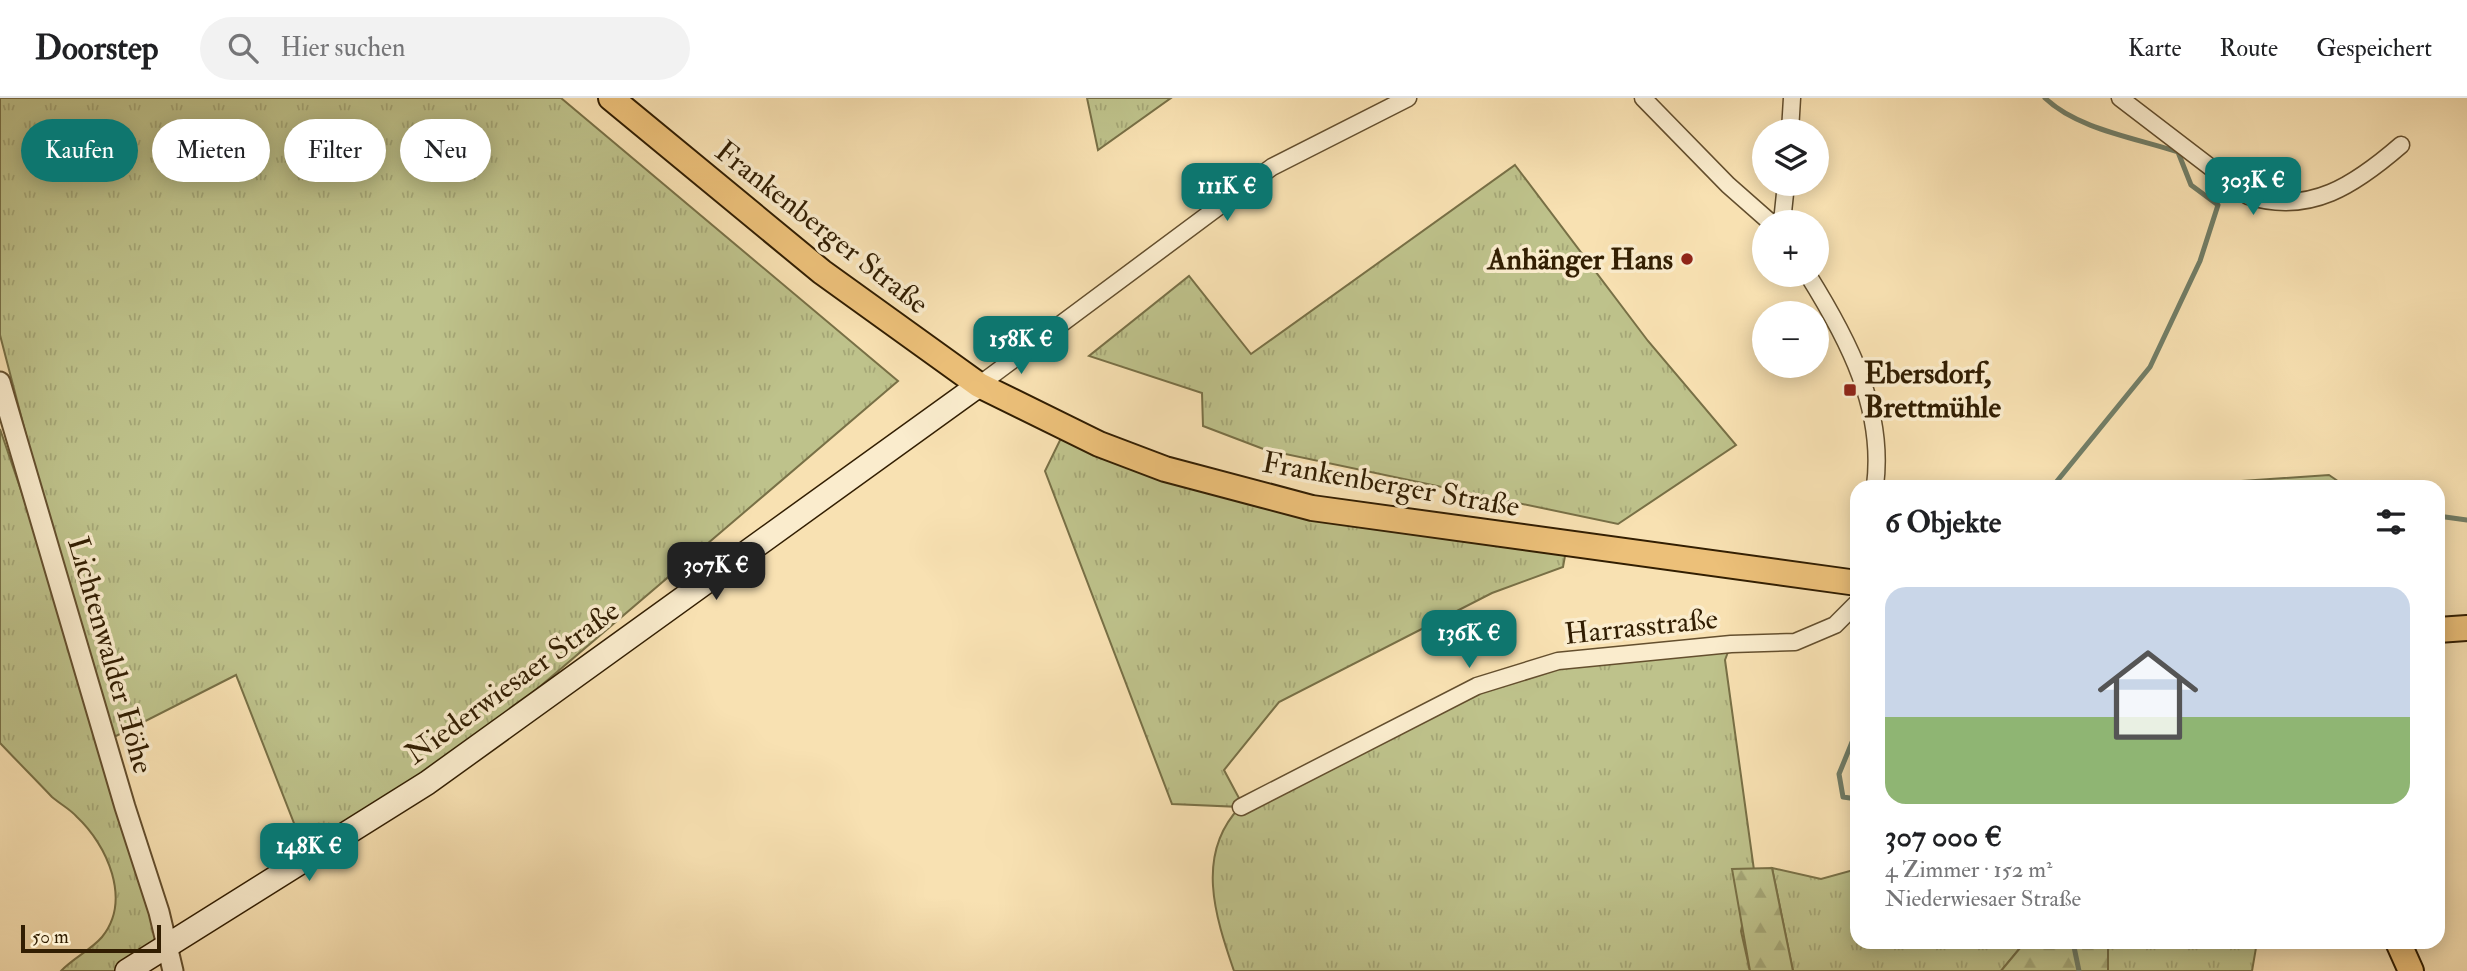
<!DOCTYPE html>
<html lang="de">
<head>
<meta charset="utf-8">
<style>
  body { margin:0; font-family:"IM FELL Double Pica",serif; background:#f2f2f2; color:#202124; height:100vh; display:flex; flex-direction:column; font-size:26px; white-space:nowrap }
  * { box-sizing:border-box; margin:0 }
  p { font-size:23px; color:#757577 }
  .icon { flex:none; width:38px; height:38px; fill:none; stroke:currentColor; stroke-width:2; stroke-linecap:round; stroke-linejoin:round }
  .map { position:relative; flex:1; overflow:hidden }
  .side { position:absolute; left:1850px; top:382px; width:595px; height:469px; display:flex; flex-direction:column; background:#fff; border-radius:21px; box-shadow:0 4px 18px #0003 }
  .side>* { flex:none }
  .guide { position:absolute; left:21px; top:21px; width:665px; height:63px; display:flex; gap:14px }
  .controls { position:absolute; left:1752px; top:21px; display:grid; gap:14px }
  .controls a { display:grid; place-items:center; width:77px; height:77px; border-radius:50%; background:#fff; box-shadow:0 4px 18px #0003; font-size:35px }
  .scale { position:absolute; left:21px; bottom:18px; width:140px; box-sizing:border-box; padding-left:7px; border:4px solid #321e02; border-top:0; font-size:19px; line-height:24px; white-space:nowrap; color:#321e02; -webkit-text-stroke:5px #faeccd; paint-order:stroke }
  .price { position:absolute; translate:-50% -60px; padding:0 16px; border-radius:14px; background:#0f766e; color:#fff; font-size:23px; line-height:46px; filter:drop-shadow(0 2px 4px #0008) }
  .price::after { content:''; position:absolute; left:50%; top:42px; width:21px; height:16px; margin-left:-10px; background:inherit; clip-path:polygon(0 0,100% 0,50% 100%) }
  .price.selected { background:#222; color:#fff }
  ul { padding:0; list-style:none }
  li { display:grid; align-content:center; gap:14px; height:371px; padding:0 35px }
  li+li { border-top:2px solid #e0e0e0 }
  li span { display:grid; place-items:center; height:217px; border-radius:21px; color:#555 }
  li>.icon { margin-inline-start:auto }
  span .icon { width:126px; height:126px; fill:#fffc; stroke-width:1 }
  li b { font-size:30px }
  h2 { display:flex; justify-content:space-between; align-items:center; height:84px; padding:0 35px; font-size:30px }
  .tag { padding:0 24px; border-radius:32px; background:#fff; box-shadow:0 4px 18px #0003; font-size:24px; line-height:63px }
  .tag.selected { background:#0f766e; color:#fff }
  header { display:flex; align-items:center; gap:42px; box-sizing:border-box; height:98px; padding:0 35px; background:#fff; border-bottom:2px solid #e0e0e0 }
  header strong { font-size:33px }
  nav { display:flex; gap:38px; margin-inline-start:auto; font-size:24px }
  .search { width:490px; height:63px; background:#f2f2f2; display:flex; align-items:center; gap:18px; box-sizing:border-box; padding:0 24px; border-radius:38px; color:#757577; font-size:26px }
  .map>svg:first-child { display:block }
  .grass { fill:url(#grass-tufts); stroke:#787046; stroke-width:2 }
  .forest { fill:url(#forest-firs); stroke:#787046; stroke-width:2 }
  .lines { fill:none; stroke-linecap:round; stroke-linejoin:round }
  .stream { stroke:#727e67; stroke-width:5 }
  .minor-casing { stroke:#644f2e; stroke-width:19 }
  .tertiary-casing { stroke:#644f2e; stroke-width:23 }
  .secondary-casing { stroke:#321e02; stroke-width:26 }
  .primary-casing { stroke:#321e02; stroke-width:28 }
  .minor { stroke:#faeccd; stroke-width:16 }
  .tertiary { stroke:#faeccd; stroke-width:19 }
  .secondary { stroke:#faeccd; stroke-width:23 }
  .primary { stroke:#ecc079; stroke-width:24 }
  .poi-dot { fill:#8f2418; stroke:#faeccd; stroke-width:2.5 }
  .labels { text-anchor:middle; stroke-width:7; stroke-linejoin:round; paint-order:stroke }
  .street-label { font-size:30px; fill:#321e02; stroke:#faeccd }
  .poi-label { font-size:30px; font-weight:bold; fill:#321e02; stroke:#faeccd; text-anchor:end }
</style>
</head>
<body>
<header>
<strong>Doorstep</strong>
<div class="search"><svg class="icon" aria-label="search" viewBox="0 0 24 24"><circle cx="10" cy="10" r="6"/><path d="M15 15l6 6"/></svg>Hier suchen</div>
<nav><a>Karte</a><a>Route</a><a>Gespeichert</a></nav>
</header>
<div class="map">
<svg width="2467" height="873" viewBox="0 0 2467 873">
  <defs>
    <pattern id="grass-tufts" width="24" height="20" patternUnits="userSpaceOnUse" patternTransform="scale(1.75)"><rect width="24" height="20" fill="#bec28b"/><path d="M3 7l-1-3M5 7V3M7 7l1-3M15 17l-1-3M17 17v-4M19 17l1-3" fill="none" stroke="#a4a676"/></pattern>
    <pattern id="forest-firs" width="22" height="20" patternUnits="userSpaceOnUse" patternTransform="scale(1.75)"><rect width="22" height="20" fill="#bec28b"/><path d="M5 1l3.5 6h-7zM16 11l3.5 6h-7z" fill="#a4a676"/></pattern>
  </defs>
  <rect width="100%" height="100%" fill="#f8e1b2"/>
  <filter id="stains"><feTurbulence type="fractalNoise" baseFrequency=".00286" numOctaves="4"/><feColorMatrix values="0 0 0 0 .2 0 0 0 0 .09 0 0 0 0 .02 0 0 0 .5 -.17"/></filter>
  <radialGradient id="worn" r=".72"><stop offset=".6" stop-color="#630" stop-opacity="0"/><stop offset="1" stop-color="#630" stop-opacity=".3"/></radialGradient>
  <path class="grass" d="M0 0H561L898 283 427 685 308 761 236 577 106 643 168 845 127 873H61C73 860 91 852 102 839 132 802 107 747 77 719 70 711 60 706 52 699 35 681 17 663 0 645V331L102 629 0 237Z
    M1087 0H1171L1098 52Z
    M1515 67 1648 243 1736 347 1618 426 1266 352 1203 328 1202 295 1089 258 1189 178 1251 256Z
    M1065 332 1165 371 1567 447 1563 469 1492 495 1279 604 1224 672 1240 702 1477 588 1558 563 1731 546 1725 562 1754 772 1741 833 1750 873H1234C1215 818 1195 756 1240 709L1172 706 1045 373Z
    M2329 377 2345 388H2169Z
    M1772 770 1821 781 1857 771V844H2025L2001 873H1793Z
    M2108 844H2257L2252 873H2108Z"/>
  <path class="forest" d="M1772 770 1793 873H1750L1732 771Z
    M2025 844H2108V873H2001Z"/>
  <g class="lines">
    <path class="stream" d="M2045 0C2077 31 2136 40 2178 54L2191 87 2218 107 2200 163 2150 269 2053 388
      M2438 418 2467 422
      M1857 632 1839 676 1843 699 1857 701
      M2073 844 2079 873"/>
    <defs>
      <path id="minor" d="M1643 0 1728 87 1770 124
        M2120 0 2248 98C2310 118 2356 86 2401 47
        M1790 33 1792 0
        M1782 124 1786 86
        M1808 177C1848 241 1885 311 1875 388
        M979 287 1272 69 1408 0
        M1241 709 1477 588 1558 563 1731 546 1795 544 1835 527 1857 505"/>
      <path id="tertiary" d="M0 284 125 709 159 814 173 873"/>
      <path id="secondary" d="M127 873 427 685 979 287"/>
      <path id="primary" d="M611 0 822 174 979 287 1099 346 1165 371 1312 410 1857 485
        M2438 532 2467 530
        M2398 844 2411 873"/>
    </defs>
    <use href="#minor" class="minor-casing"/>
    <use href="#tertiary" class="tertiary-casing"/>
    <use href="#secondary" class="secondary-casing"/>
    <use href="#primary" class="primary-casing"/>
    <use href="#minor" class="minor"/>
    <use href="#tertiary" class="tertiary"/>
    <use href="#secondary" class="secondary"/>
    <use href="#primary" class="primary"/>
  </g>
  <g class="poi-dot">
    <circle cx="1687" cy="161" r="7"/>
    <rect x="1843" y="285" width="14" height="14" rx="3.5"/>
  </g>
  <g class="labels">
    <g class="street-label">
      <text transform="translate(822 129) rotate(38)" y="10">Frankenberger Straße</text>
      <text transform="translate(1391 386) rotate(10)" y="10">Frankenberger Straße</text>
      <text transform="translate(1641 528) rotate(-6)" y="10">Harrasstraße</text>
      <text transform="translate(111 557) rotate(74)" y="10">Lichtenwalder Höhe</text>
      <text transform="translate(512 584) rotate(-36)" y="10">Niederwiesaer Straße</text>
    </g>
    <g class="poi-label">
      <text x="1673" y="171">Anhänger Hans</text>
      <text x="1864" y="285" text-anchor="start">Ebersdorf,<tspan x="1864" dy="34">Brettmühle</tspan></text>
    </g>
  </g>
  <rect width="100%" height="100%" filter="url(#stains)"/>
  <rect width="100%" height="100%" fill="url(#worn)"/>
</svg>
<div class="controls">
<a><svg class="icon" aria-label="layers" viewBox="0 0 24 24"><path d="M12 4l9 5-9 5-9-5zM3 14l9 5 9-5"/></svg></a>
<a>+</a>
<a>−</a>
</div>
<div class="scale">50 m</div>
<b class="price" style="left:2253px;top:119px">303K €</b>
<b class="price" style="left:1227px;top:125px">111K €</b>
<b class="price" style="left:1021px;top:278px">158K €</b>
<b class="price selected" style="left:716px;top:504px">307K €</b>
<b class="price" style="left:1469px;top:572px">136K €</b>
<b class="price" style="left:309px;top:785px">148K €</b>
<div class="guide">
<a class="tag selected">Kaufen</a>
<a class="tag">Mieten</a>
<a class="tag">Filter</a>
<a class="tag">Neu</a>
</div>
<section class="side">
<h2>6 Objekte<svg class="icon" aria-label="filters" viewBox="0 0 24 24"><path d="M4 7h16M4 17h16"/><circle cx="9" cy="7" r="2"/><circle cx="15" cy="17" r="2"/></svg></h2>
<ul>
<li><span style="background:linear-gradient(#c9d6e8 60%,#8fb573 0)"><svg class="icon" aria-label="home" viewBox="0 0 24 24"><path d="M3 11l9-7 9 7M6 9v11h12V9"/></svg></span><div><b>307 000 €</b><p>4 Zimmer · 152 m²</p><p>Niederwiesaer Straße</p></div></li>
</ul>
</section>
</div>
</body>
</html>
